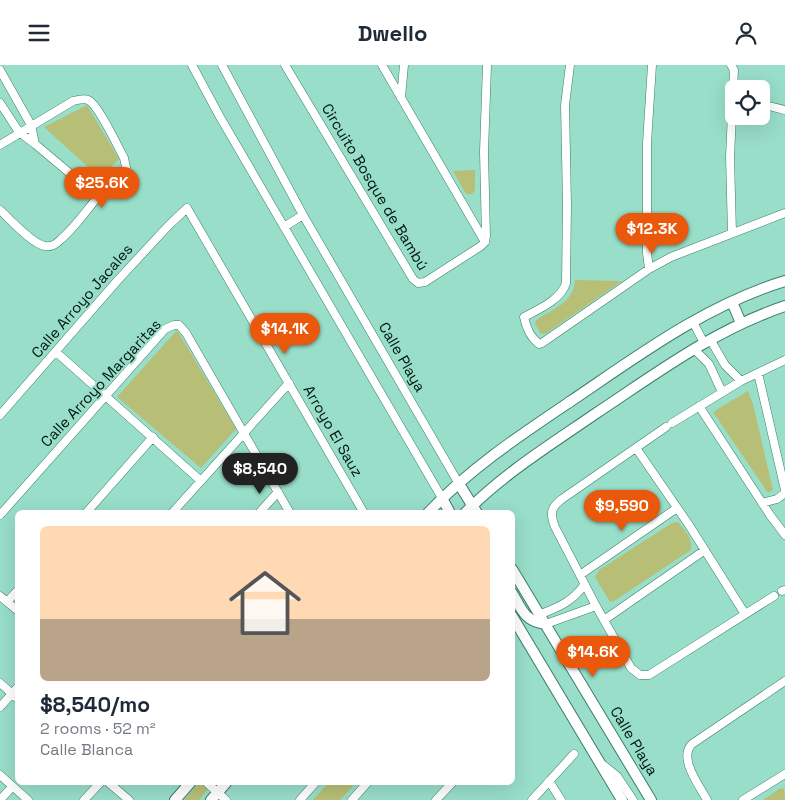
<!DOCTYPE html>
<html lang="en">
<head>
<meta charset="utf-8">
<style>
  body { margin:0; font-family:"Space Grotesk",sans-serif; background:#f6f6f7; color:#1f2937; height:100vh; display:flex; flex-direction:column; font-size:19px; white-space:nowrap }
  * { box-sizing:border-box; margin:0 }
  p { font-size:16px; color:#747a83 }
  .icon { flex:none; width:28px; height:28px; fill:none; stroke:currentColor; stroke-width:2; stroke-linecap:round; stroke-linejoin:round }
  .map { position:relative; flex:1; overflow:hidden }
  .sheet { position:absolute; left:15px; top:445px; width:500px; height:275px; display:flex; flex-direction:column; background:#fff; border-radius:8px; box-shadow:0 5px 20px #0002 }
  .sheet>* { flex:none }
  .tools { position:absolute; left:725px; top:15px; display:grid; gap:10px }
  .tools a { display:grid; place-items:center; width:45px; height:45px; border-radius:8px; background:#fff; box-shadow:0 5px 20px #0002; font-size:25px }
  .price { position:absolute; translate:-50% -42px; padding:0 11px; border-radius:18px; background:#ea580c; color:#fff; font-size:16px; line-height:32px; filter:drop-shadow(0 1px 2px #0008) }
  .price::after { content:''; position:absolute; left:50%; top:30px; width:15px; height:11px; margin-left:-8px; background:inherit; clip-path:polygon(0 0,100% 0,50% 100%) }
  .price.selected { background:#222; color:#fff }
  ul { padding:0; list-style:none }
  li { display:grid; align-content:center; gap:10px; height:265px; padding:0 25px }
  li span { display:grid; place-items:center; height:155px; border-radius:8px; color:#555 }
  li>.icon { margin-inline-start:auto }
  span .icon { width:90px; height:90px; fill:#fffc; stroke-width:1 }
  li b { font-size:21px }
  header { display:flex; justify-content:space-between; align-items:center; height:65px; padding:0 25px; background:#fff; font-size:22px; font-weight:700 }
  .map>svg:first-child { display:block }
  .green { fill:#b7bf77 }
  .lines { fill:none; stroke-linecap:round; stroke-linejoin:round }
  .minor-casing { stroke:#3a7f6c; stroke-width:9 }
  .tertiary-casing { stroke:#3a7f6c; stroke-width:12 }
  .minor { stroke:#fff; stroke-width:8 }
  .tertiary { stroke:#fff; stroke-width:10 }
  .labels { text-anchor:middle; stroke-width:4; stroke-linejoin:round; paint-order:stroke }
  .street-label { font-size:15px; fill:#00140d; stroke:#98dec9 }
</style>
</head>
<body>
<header><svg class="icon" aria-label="menu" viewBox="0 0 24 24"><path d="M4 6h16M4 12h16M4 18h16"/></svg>Dwello<svg class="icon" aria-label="person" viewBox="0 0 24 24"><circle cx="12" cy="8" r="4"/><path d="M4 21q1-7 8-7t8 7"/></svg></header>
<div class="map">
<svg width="785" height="735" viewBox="0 0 785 735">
  <rect width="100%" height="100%" fill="#98dec9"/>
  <path class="green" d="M87 40 119 94 100 113 44 62Z
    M475 105V125L472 129H466L453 106Z
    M575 215 622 216 545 269H541L535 259 536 255C553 244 574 237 575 215Z
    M177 265 236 364 201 403 117 332Z
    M748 326 753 339 773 425 768 428 713 347Z
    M678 457C685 466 693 473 691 485L614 536 610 537 595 512 599 505 672 458Z
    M199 718 208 724 199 735H184Z
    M328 718H356L340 735H313Z
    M784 723 785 735H763L779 724Z"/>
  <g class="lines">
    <defs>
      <path id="minor" d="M192 0 220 52 442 433
        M222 0 303 150 459 419
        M285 0 413 214 418 218 425 217 481 181 485 177 486 171 484 87 487 0
        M382 0 485 177
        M570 0 565 40 567 139 566 218C561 235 539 244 524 252 526 262 531 273 539 279L542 278 649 204 671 192 785 148
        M731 0 734 5 730 92 732 168
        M0 5 31 60 35 79
        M401 33 404 0
        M0 38 19 67 35 79 98 132
        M761 39 785 45
        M0 80 73 36C77 35 84 33 88 35 98 39 118 82 124 93L126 102C122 114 106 123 97 133 85 147 74 164 59 176 55 180 50 182 45 181 32 179 10 154 0 145
        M284 162 303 150
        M649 204 647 188V78L652 0
        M693 257 704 278
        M710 274 725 300 741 316
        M694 284 709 299 722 327
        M56 287 201 416
        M758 308 785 425
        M699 341 770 450 785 470
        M0 350 118 215 168 161 187 143 364 448
        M672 358 741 316 785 295
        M666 362 562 434C550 443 550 449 555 462L596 541 631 603 640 610H649L774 531
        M636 383 689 460 745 549
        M762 438 777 434 785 428
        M86 448 153 372
        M172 448 289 318
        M259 448 278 427
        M0 450 165 264 174 260H179L186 268 290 448
        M580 510 677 443
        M782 526 785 525
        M0 531 18 546
        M7 537 18 525
        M541 549C559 542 573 536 584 520
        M604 555 705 485
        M546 559 596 541
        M0 618 18 634
        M0 642 18 622
        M602 699 617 711 633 735
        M0 710 28 735
        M549 716 561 735
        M109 718 129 735
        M207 718 226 735
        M0 735 12 722
        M84 735 100 718
        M300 735 315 718
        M352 735 367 718
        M436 735 452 718
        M532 735 574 689
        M707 735C699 720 678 693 692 679L785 616
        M743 735 785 709"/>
      <path id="tertiary" d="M732 237 741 258
        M459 419 477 448
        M442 433 450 448
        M428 448C469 404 522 369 571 336 639 290 706 240 785 216
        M465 448C503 409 550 380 595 349 657 308 714 265 785 241
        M512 504 651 735
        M512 528C522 545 525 557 546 559
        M512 551 622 735
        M175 735 190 718
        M211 735 226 718"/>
    </defs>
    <use href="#minor" class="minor-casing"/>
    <use href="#tertiary" class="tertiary-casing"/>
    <use href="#minor" class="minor"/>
    <use href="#tertiary" class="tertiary"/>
  </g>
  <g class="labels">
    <g class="street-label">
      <text transform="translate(375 122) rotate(59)" y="5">Circuito Bosque de Bambú</text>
      <text transform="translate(82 236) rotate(-49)" y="5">Calle Arroyo Jacales</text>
      <text transform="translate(402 292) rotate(60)" y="5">Calle Playa</text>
      <text transform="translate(101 318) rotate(-47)" y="5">Calle Arroyo Margaritas</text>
      <text transform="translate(333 366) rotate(60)" y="5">Arroyo El Sauz</text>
      <text transform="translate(634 676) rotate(59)" y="5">Calle Playa</text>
    </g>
  </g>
</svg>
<div class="tools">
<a><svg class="icon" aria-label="locate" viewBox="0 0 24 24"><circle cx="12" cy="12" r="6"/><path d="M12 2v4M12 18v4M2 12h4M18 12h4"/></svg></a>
</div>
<b class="price" style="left:102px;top:144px">$25.6K</b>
<b class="price" style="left:652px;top:190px">$12.3K</b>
<b class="price" style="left:285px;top:290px">$14.1K</b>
<b class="price selected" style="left:260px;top:430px">$8,540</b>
<b class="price" style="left:622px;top:467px">$9,590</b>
<b class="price" style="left:593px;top:613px">$14.6K</b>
<section class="sheet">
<ul>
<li><span style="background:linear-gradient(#ffd9b3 60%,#b9a48a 0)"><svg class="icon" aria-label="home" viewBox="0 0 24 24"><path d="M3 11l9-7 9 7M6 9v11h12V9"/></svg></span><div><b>$8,540/mo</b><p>2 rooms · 52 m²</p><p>Calle Blanca</p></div></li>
</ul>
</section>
</div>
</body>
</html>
